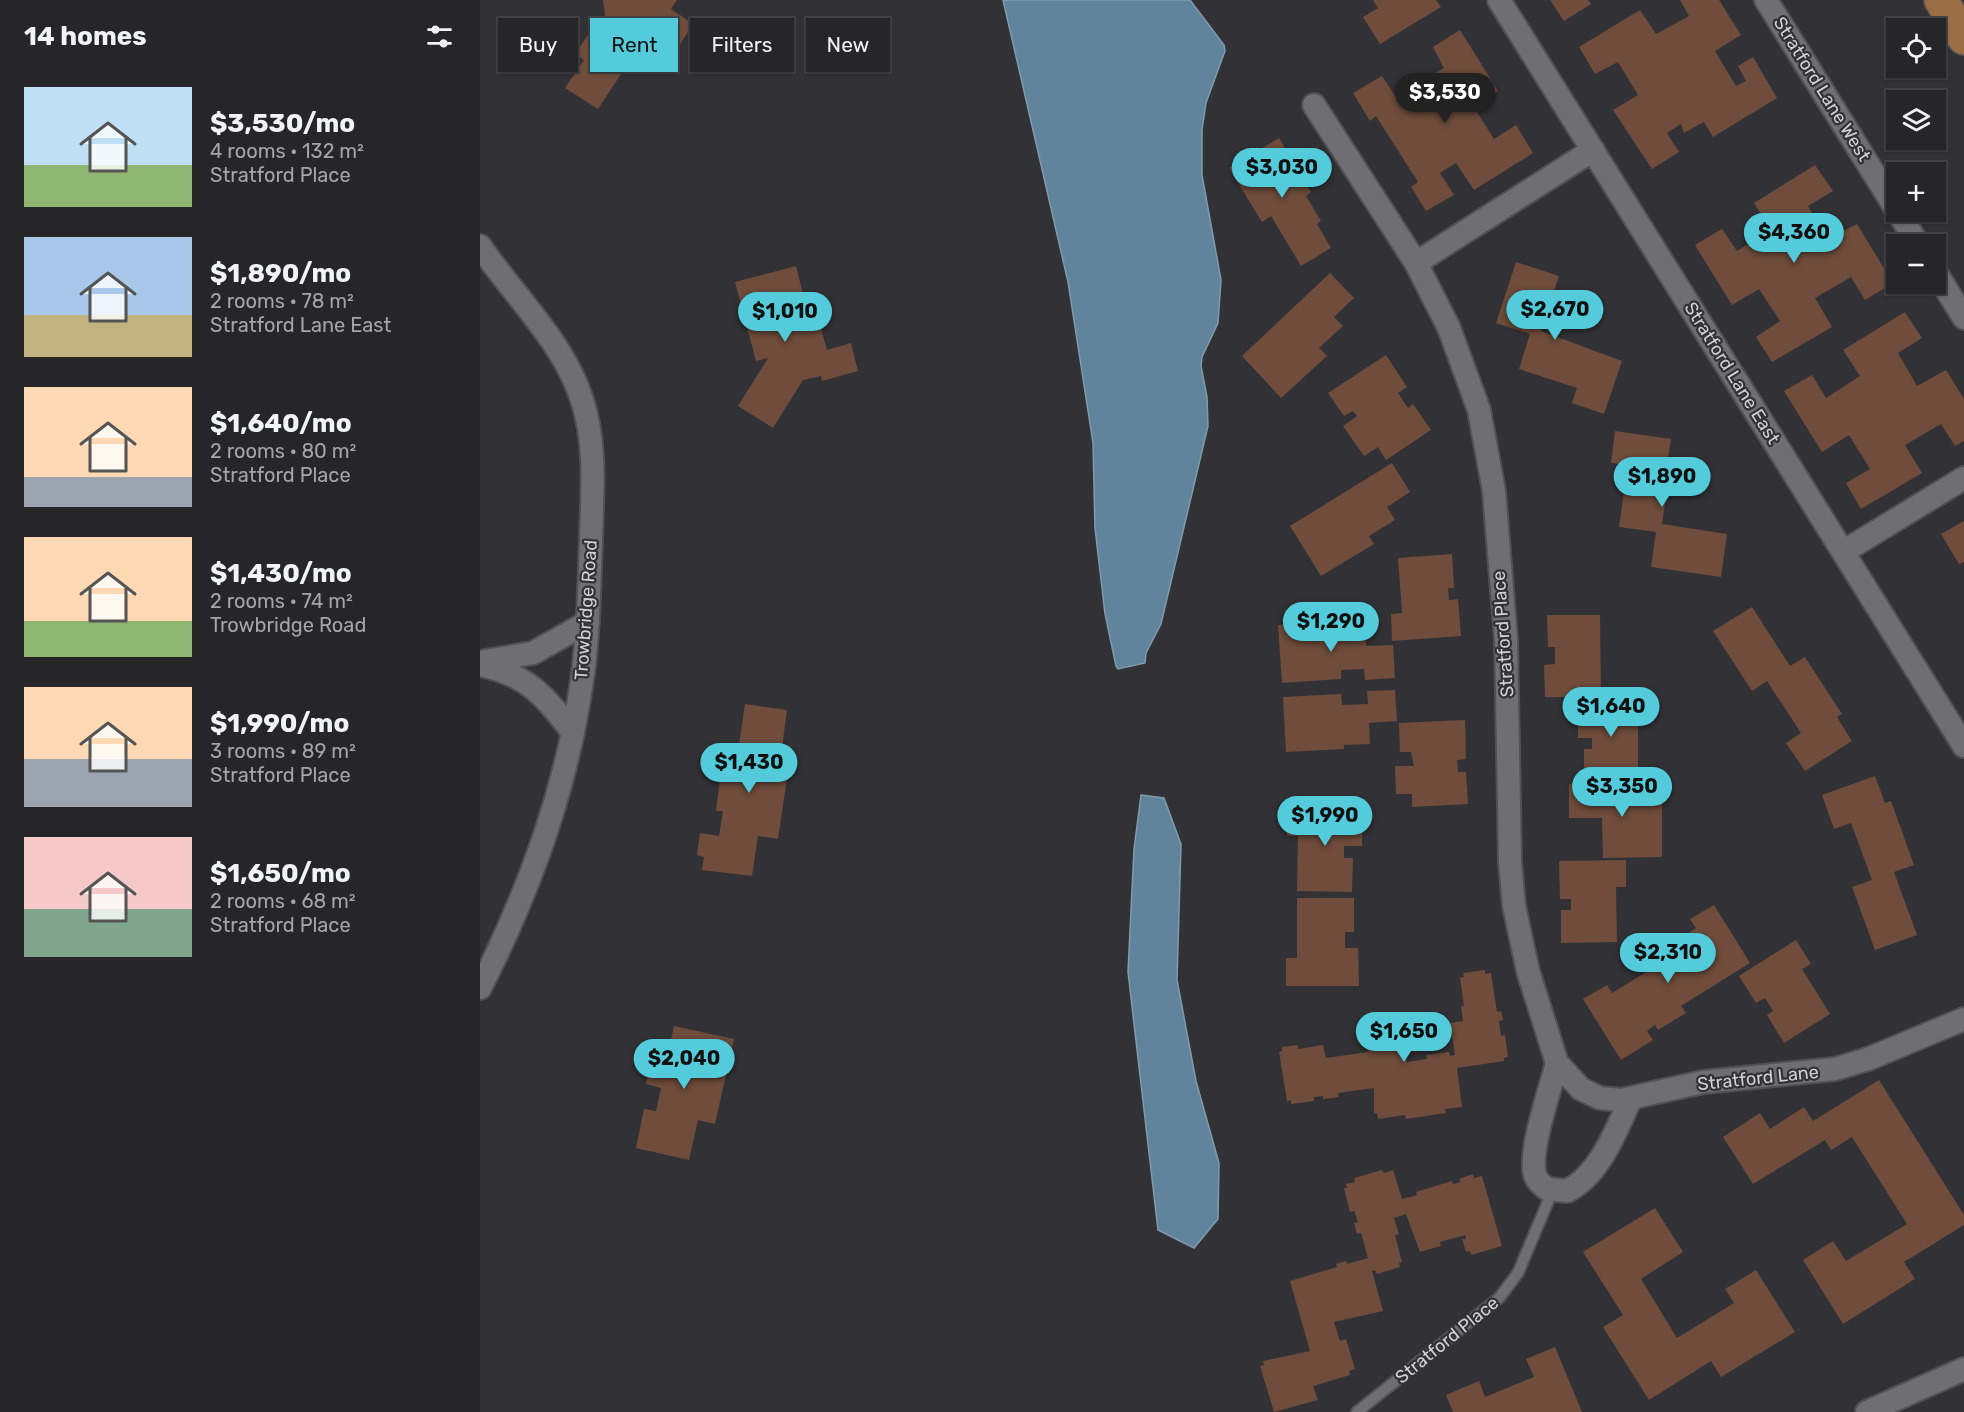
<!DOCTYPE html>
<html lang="en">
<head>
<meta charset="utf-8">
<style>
  body { margin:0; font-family:Rubik,sans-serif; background:#323234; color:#f1f3f6; height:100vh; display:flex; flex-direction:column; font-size:22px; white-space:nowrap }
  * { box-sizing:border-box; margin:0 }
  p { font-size:20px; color:#a4a5a8 }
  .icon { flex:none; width:33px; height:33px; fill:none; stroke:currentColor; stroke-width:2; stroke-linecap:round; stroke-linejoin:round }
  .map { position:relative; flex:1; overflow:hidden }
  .details { display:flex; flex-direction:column; background:#262628; width:480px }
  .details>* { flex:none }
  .guide { position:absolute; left:18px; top:18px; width:570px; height:54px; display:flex; gap:12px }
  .controls { position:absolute; left:1406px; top:18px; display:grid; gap:12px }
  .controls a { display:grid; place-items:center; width:60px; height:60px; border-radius:0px; background:#262628; box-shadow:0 2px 4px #0004,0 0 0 2px #424345; font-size:30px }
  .price { position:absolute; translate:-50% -51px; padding:0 14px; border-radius:21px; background:#53cbdb; color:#111; font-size:20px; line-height:39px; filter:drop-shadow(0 2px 3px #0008) }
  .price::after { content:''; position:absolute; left:50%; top:36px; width:18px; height:14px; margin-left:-9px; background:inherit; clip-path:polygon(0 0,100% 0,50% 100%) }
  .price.active { background:#222; color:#fff }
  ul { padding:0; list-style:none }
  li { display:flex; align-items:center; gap:18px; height:150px; padding:0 24px }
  li span { display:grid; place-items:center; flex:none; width:168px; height:120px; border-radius:0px; color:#555 }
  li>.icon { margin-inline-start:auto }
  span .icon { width:72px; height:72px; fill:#fffc; stroke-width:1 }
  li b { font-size:26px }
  h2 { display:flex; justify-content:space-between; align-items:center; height:72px; padding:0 24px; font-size:26px }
  .pill { padding:0 21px; border-radius:0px; background:#262628; box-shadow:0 2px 4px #0004,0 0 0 2px #424345; font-size:21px; line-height:54px }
  .pill.active { background:#53cbdb; color:#111 }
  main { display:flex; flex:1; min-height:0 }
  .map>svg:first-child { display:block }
  .water { fill:#5f849c; stroke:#819bad; stroke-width:1.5 }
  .building { fill:#6f4c3b }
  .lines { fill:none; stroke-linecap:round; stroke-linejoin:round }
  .service-casing { stroke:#515055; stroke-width:14 }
  .minor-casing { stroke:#515055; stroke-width:26 }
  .primary-casing { stroke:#515055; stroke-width:36 }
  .service { stroke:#6e6e73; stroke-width:10 }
  .minor { stroke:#6e6e73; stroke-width:22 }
  .primary { stroke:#9a6d45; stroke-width:33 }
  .labels { text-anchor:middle; stroke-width:4.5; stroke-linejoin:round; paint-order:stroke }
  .street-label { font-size:18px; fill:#d1d1d4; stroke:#323236 }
</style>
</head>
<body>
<main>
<section class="details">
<h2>14 homes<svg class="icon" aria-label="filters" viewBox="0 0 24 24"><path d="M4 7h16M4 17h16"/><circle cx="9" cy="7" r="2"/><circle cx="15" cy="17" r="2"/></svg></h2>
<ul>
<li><span style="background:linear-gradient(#bfe0f5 65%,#8fb573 0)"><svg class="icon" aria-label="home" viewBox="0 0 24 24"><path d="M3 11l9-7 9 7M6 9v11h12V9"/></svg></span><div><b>$3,530/mo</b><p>4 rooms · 132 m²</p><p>Stratford Place</p></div></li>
<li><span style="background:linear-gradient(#a9c7e8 65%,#c2b280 0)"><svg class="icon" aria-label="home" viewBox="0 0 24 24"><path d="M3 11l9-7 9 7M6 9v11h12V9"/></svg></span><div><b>$1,890/mo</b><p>2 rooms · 78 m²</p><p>Stratford Lane East</p></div></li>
<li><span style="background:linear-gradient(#ffd9b3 75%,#9aa5b1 0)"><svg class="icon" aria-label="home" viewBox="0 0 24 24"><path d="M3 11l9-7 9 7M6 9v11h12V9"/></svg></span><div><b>$1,640/mo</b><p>2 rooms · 80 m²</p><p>Stratford Place</p></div></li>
<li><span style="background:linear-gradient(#ffd9b3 70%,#8fb573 0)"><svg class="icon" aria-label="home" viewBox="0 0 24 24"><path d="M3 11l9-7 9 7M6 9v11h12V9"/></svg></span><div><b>$1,430/mo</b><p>2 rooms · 74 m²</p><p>Trowbridge Road</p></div></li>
<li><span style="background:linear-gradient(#ffd9b3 60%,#9aa5b1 0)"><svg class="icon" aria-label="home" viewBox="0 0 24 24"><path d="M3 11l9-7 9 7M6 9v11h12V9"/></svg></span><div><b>$1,990/mo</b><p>3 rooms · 89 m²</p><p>Stratford Place</p></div></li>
<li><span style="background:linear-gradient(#f6c9c9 60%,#7fa58c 0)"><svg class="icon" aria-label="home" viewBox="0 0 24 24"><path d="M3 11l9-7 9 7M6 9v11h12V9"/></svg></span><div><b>$1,650/mo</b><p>2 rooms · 68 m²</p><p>Stratford Place</p></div></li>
</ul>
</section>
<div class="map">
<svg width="1484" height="1412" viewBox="0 0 1484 1412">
  <rect width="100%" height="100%" fill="#323236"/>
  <path class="water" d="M523 0H710L744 45 745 51 726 103 722 130V175L741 280 738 323 722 357 721 366 727 397 728 426 681 624 666 653 665 663 638 669 636 666 625 614 615 528 613 443 588 282Z
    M661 795 684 798 701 844 697 980 716 1081 739 1163 738 1219 714 1248 678 1230 648 972 654 849Z"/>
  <path class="building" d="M123 0H197L191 9 213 24 194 54 166 36 118 109 85 88 104 60 95 54 118 20 121 22 125 15Z
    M893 0H956L961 7 900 44 883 17 898 8Z
    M1070 0H1108L1111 4 1084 21Z
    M1200 0H1239L1261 35 1235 51 1256 86 1266 81 1258 66 1273 57 1297 98 1233 137 1224 122 1204 133 1201 124 1187 133 1199 152 1172 169 1133 110 1158 95 1138 62 1115 74 1099 47 1160 10 1176 34 1209 16Z
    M980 30 1018 91 993 106 1014 139 1036 125 1053 153 994 190 976 163 960 173 974 195 946 211 931 187 938 182 896 116 890 121 873 93 902 76 916 97 964 68 953 47Z
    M799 138 831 192 826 196 841 221 837 224 851 248 821 266 791 216 782 222 749 168Z
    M1335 165 1353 191 1328 206 1347 239 1377 224 1413 283 1385 300 1371 277 1335 298 1352 327 1292 362 1276 337 1300 321 1279 289 1252 305 1215 245 1242 229 1257 251 1291 230 1274 203Z
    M1036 262 1079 276 1061 331 1142 361 1124 414 1092 403 1097 388 1039 369 1050 334 1016 323Z
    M316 266 325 302 333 300 347 350 371 343 378 371 342 381 341 376 323 380 293 428 258 406 288 358 276 361 255 282Z
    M850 273 874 298 854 317 863 326 839 348 847 356 801 398 762 356Z
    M1425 312 1442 338 1418 353 1437 386 1466 370 1484 399V441L1475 446 1461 424 1425 445 1442 473 1381 509 1366 483 1390 469 1369 435 1342 452 1304 391 1332 375 1346 398 1380 376 1363 350Z
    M906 355 927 387 918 393 928 408 933 404 951 430 906 460 898 447 884 456 863 426 877 416 873 411 864 416 848 393Z
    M1135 431 1191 439 1187 465 1191 466 1182 524 1247 534 1241 577 1171 567 1176 532 1139 527 1148 465 1131 463Z
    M912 463 930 492 907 507 915 520 889 536 894 544 841 576 810 526Z
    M1484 521V562L1479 564 1461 534Z
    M972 554 974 588H968L969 600 978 599 981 636 912 641 911 614 922 613 918 558Z
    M1272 607 1310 666 1325 657 1362 714 1357 717 1372 741 1325 771 1306 743 1321 733 1287 681 1272 691 1233 631Z
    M1067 615H1120L1121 697H1065L1064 665 1075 664V647H1068Z
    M858 621V626L885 624 886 646 913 645 915 678 885 680 884 669 861 670V679L802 683 798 625Z
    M915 690 917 721 889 723 890 744 864 745V749L806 752 803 697 861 694 862 705 888 704 887 691Z
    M1168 698V720L1158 721V782H1104V749H1112V738H1098V699Z
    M265 704 307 710 298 778 307 779 298 839 278 836 272 876 222 870 224 857 217 855 220 833 239 836 243 811H236L241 770 248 771 252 744 259 745Z
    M985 720 986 759 977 760 978 772H986L988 804 932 807V794H916L915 766H934L931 752H920L919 723Z
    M1395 776 1405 803 1411 801 1434 865 1414 872 1437 935 1395 950 1372 887 1392 880 1371 823 1354 829 1342 795Z
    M1144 783 1145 790H1182V857L1123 858 1122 818H1089V784Z
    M808 807 883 809 882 846H864V858H873L872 892 817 891 818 836H807Z
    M1146 860V887H1136L1137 942 1081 943V910H1091V899H1080L1079 861Z
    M817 898H874V932H865V948H878L879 986H806V958H817Z
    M1234 905 1270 963 1201 1006 1206 1013 1178 1030 1175 1025 1167 1031 1173 1040 1141 1060 1103 999 1127 985 1132 993 1176 966 1170 957 1216 928 1210 919Z
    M1316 940 1331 964 1322 969 1350 1014 1304 1043 1287 1015 1293 1011 1285 998 1276 1003 1259 976Z
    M1005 970V974L1011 973 1017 1012 1021 1011 1023 1020 1019 1021 1021 1036 1025 1035 1028 1057 1024 1058V1061L977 1068 982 1107 965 1109 966 1113 926 1119 925 1115 898 1119 897 1113 894 1114V1088L858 1093 859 1097 843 1099V1096L834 1097V1101L811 1104V1100L807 1101 799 1052 802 1051V1047L818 1045V1049L843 1045 846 1058 888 1052 887 1045 892 1044 891 1041 923 1039 927 1062 947 1059 946 1055 969 1052 970 1056 975 1055 970 1023 983 1021 981 1006H984L980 978 984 977 983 973Z
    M194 1026 254 1039 235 1124 218 1120 209 1160 156 1148 164 1109 176 1111 181 1088 166 1084 175 1041 190 1044Z
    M1399 1080 1484 1215V1225L1424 1262 1435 1279 1363 1324 1323 1260 1353 1241 1366 1261 1427 1224 1372 1137 1351 1150 1345 1140 1273 1184 1243 1137 1280 1113 1290 1129 1324 1107 1333 1121Z
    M902 1170 904 1173 913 1170 922 1199 937 1195 936 1192 972 1181 973 1184 981 1182 979 1179 993 1174 994 1178 1002 1176 1022 1246 991 1255 990 1251 986 1252 982 1239H986L985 1235 960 1242 961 1246 940 1252 926 1214 914 1218 919 1234 915 1235 922 1262 919 1263 920 1267 897 1274 895 1270 892 1271 903 1311 854 1322 860 1341 866 1339 875 1369 869 1371 870 1375 833 1386 838 1400 794 1412 780 1366 784 1365 783 1361 830 1351 810 1281 857 1267 856 1264 866 1261 867 1264 888 1258 881 1233 877 1234 874 1223 878 1222 874 1211 870 1212 864 1188H867L866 1184 875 1182 874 1178Z
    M1175 1208 1203 1252 1161 1279 1197 1338 1254 1303 1245 1289 1276 1270 1315 1332 1241 1377 1231 1361 1169 1400 1123 1327 1143 1315 1103 1252Z
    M1075 1347 1102 1412H973L966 1395 999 1381 1005 1397 1054 1377 1046 1359Z"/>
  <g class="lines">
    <defs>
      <path id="service" d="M877 1412 1019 1298 1038 1273 1072 1192"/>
      <path id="minor" d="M1019 0 1484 746
        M1286 0 1416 209
        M834 105 936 263 969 328 999 410 1014 491 1026 639 1030 862 1034 906 1048 971 1077 1063 1101 1089 1120 1098 1141 1100 1223 1082 1355 1069 1388 1059 1484 1019
        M1418 212 1438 244
        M0 246C34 296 84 342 102 400 117 445 112 493 111 540 109 586 109 634 102 680 87 787 49 892 0 988
        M936 263 1113 150
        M1455 271 1484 318
        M1363 552 1484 478
        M5 661 53 653 108 622
        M0 665C48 675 65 696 93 733
        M1077 1063C1071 1087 1048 1152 1055 1175 1057 1181 1062 1185 1067 1189L1087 1191C1120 1175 1136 1130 1151 1098
        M1387 1412 1484 1369"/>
      <path id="primary" d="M1461 0 1484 38"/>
    </defs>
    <use href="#service" class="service-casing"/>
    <use href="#minor" class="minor-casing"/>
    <use href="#primary" class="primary-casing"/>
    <use href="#service" class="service"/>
    <use href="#minor" class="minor"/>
    <use href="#primary" class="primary"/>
  </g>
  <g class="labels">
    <g class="street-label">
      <text transform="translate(1342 89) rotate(58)" y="6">Stratford Lane West</text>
      <text transform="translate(1252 373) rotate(58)" y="6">Stratford Lane East</text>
      <text transform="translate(106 610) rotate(-86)" y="6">Trowbridge Road</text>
      <text transform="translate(1023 634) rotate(-94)" y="6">Stratford Place</text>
      <text transform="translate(1278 1078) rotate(-6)" y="6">Stratford Lane</text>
      <text transform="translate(967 1340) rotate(-39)" y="6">Stratford Place</text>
    </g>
  </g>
</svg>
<div class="controls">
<a><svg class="icon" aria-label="locate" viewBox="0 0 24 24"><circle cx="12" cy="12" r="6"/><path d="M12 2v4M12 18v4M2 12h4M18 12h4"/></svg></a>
<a><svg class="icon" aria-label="layers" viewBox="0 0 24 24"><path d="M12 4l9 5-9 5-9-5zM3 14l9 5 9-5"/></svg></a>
<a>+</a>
<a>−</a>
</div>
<b class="price active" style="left:965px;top:124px">$3,530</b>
<b class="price" style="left:802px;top:199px">$3,030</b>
<b class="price" style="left:1314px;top:264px">$4,360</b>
<b class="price" style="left:1075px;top:341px">$2,670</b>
<b class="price" style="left:305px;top:343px">$1,010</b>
<b class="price" style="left:1182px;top:508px">$1,890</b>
<b class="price" style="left:851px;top:653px">$1,290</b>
<b class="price" style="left:1131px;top:738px">$1,640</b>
<b class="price" style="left:269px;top:794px">$1,430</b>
<b class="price" style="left:1142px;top:818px">$3,350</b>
<b class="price" style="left:845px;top:847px">$1,990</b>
<b class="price" style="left:1188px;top:984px">$2,310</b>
<b class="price" style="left:924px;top:1063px">$1,650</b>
<b class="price" style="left:204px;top:1090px">$2,040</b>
<div class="guide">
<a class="pill">Buy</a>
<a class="pill active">Rent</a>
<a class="pill">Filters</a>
<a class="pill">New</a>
</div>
</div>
</main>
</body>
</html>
